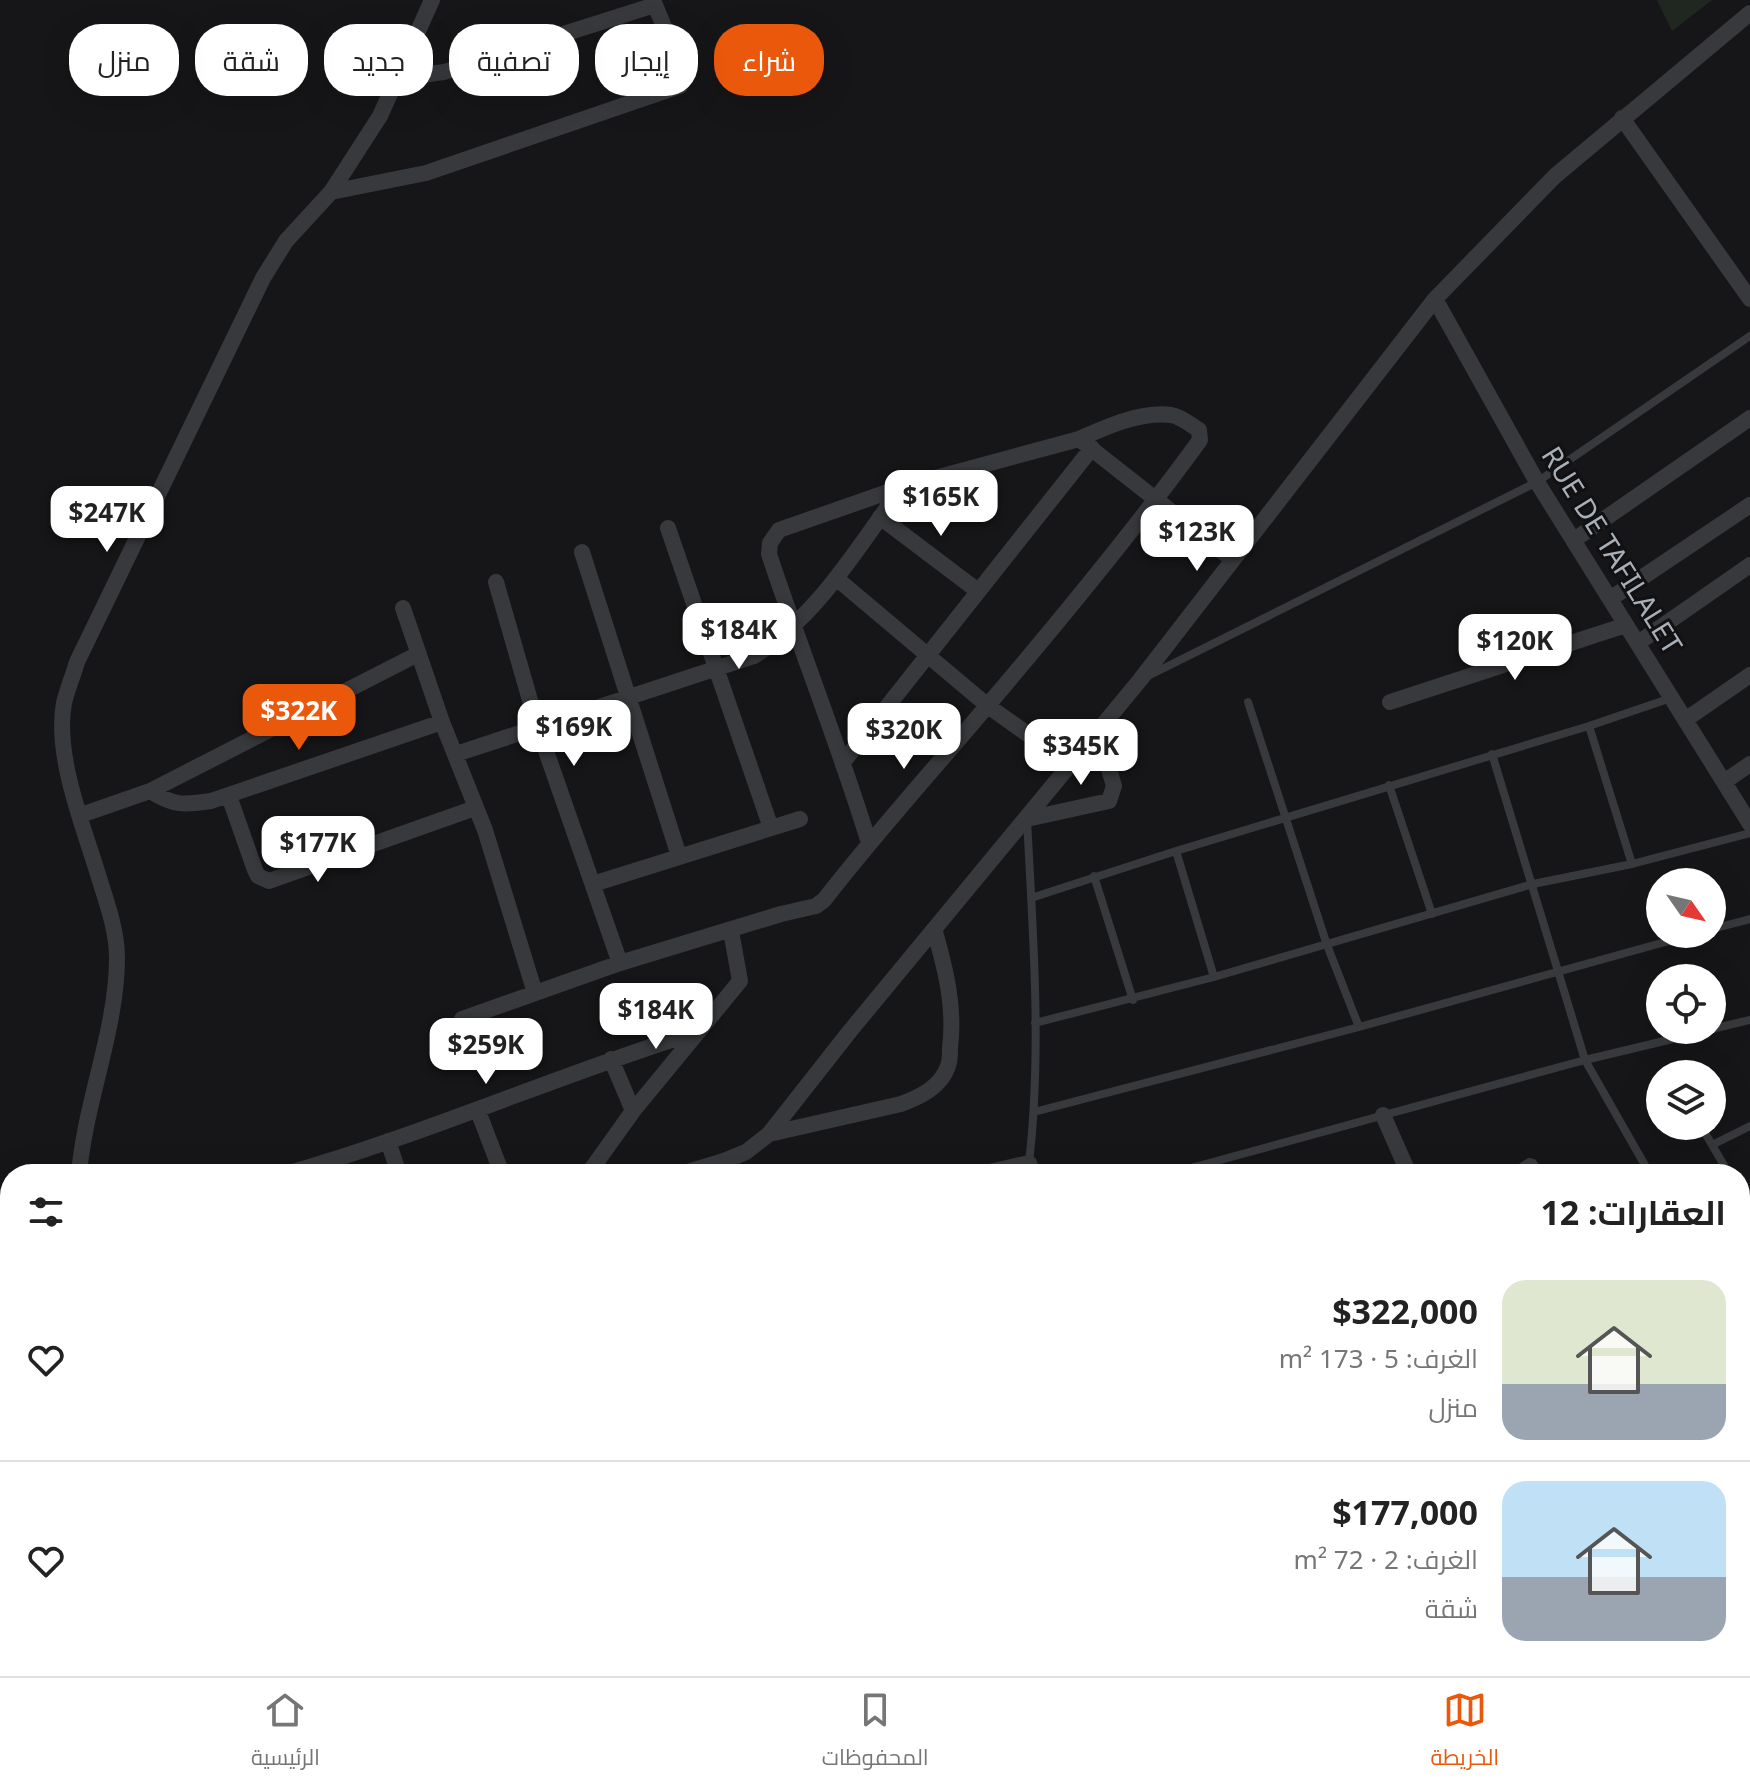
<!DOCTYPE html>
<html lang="ar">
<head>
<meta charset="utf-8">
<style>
  body { margin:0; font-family:"Noto Sans",Cairo,sans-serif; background:#f2f2f2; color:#222; direction:rtl; height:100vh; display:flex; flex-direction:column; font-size:30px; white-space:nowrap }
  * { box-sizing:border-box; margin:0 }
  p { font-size:26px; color:#767676 }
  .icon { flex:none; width:44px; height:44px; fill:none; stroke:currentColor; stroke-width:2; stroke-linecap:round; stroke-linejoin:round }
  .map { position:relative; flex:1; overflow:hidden; direction:ltr }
  .sheet { position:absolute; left:0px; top:1164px; width:1750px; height:512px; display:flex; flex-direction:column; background:#fff; border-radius:32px 32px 0 0; box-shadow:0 8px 32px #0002; direction:rtl }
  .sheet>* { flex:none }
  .guide { position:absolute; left:24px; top:24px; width:800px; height:72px; direction:rtl; display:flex; gap:16px }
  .needle { width:52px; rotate:124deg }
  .tools { position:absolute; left:1646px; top:868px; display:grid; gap:16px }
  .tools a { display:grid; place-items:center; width:80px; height:80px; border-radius:50%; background:#fff; box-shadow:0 8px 32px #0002; font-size:40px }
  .price { position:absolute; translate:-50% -68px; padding:0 18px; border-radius:16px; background:#fff; color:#222; font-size:26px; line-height:52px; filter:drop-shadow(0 2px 4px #0008) }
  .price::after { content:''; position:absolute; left:50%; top:48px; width:24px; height:18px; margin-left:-12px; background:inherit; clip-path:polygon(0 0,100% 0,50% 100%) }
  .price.on { background:#ea580c; color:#fff }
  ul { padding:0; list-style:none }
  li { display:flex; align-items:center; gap:24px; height:200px; padding:0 24px }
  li+li { border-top:2px solid #e0e0e0 }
  li span { display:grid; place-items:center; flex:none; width:224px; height:160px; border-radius:24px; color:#555 }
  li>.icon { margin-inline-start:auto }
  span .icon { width:96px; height:96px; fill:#fffc; stroke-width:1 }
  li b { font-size:34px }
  h2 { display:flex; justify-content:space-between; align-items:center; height:96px; padding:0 24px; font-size:34px }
  .chip { padding:0 28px; border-radius:32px; background:#fff; box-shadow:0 8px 32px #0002; font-size:28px; line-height:72px }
  .chip.on { background:#ea580c; color:#fff }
  .tabs { display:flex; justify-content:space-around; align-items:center; height:112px; border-top:2px solid #e0e0e0; background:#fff; font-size:22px; color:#767676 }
  .tabs a { display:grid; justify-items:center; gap:4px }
  .tabs .on { color:#ea580c }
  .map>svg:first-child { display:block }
  .green { fill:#202720 }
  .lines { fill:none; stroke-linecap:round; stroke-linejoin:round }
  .service { stroke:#37393c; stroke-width:8 }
  .minor { stroke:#37393c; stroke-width:16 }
  .labels { text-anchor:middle; stroke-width:6; stroke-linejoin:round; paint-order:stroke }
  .street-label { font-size:28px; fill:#a9afb7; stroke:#111113 }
</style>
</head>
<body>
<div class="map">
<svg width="1750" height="1676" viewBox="0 0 1750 1676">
  <rect width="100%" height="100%" fill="#161618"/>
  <path class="green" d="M1657 0H1712L1672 31Z"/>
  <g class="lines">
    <path class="service" d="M1150 675 1537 482 1750 336
      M1248 702 1327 945 1359 1027
      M1589 726 1632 864
      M1492 754 1585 1060 1650 1174
      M1389 785 1432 914
      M1027 820C1033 933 1042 1050 1029 1163
      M1176 851 1214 977
      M1094 876 1133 1000
      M1031 898 1176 851 1589 726 1671 698
      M1712 929 1750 919
      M1035 1023 1214 977 1533 884 1632 864 1750 833
      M1712 1029 1750 1020
      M1034 1112 1359 1027 1694 934
      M1701 1126 1729 1174
      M1712 1145 1750 1126
      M1169 1174 1585 1060 1710 1030
      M1511 1174 1529 1162 1533 1163 1541 1174
      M1740 1192 1750 1208
      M1740 1311 1750 1322
      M1740 1464 1750 1477
      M1740 1507 1750 1500
      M1740 1592 1750 1584
      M1638 1676 1650 1666"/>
    <path class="minor" d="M399 78 444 72 655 5
      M1622 118 1750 299
      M331 192 426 173 680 86 683 73 653 0
      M1435 299 1537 482 1750 824
      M880 517 978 591
      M668 528 771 828
      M1574 540 1750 418
      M582 552 679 856
      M836 578 988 706 1071 765
      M496 582 538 728 620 963
      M1610 599 1750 505
      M403 608 442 722 485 830 535 993
      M1638 643 1750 565
      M1390 702 1626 625
      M1685 720 1750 675
      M456 754 754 656C818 616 858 547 902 487
      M844 761 1092 448
      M1724 782 1750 764
      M150 791C174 806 184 805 211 801L442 722
      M229 796 255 870 258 876 269 881 475 808
      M81 815 150 791 418 654
      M1027 819 1109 801 1114 786 1098 732
      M869 843C839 745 801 651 769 554L770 543 779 530 902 487 1079 439 1233 560
      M593 884 800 819
      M462 1019 620 963 781 914 816 906 824 900C876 833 933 770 988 705 1061 619 1134 531 1200 440L1199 430C1191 425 1180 416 1171 415 1141 411 1106 427 1079 439
      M611 1059 633 1111
      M478 1111 502 1174
      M1383 1115 1409 1174
      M769 1134 901 1104C920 1097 941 1087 948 1066 950 1061 950 1053 950 1048 955 1007 946 971 935 932
      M388 1141 399 1174
      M79 1174C85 1102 117 1029 117 958 117 932 108 906 100 881 85 830 54 757 64 703 67 690 73 676 77 662L263 278 286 241 331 192 380 116 432 0
      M286 1174C426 1134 558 1075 696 1032
      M588 1174 633 1111 740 981 731 931
      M681 1174 724 1161 746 1152 769 1134 850 1031 1140 680 1435 299 1555 176 1750 13
      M981 1174 1029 1163 1033 1174
      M1740 1247 1750 1238
      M470 1666 485 1676
      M644 1666 657 1676
      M842 1666 848 1676
      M1212 1666 1219 1676
      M1413 1666 1419 1676
      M1490 1666 1496 1676
      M1587 1666 1593 1676
      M755 1676 770 1666
      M902 1676 917 1666
      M1106 1676 1119 1666"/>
  </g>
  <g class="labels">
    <g class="street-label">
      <text transform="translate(1612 550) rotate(58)" y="10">RUE DE TAFILALET</text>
    </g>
  </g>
</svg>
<div class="tools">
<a><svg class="needle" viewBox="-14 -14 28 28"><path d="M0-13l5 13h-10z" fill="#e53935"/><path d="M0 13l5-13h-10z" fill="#767676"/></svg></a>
<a><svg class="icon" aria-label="locate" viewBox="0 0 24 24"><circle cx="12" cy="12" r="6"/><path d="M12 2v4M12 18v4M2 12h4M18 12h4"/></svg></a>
<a><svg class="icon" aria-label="layers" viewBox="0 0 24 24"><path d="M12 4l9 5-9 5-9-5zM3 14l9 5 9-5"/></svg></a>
</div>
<b class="price" style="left:941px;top:538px">$165K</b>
<b class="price" style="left:107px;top:554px">$247K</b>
<b class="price" style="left:1197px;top:573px">$123K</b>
<b class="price" style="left:739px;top:671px">$184K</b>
<b class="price" style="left:1515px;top:682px">$120K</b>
<b class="price on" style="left:299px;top:752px">$322K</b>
<b class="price" style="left:574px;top:768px">$169K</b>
<b class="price" style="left:904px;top:771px">$320K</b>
<b class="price" style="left:1081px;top:787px">$345K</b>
<b class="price" style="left:318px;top:884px">$177K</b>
<b class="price" style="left:656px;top:1051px">$184K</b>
<b class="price" style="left:486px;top:1086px">$259K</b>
<div class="guide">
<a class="chip on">شراء</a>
<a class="chip">إيجار</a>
<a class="chip">تصفية</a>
<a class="chip">جديد</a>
<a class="chip">شقة</a>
<a class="chip">منزل</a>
</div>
<section class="sheet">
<h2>العقارات: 12<svg class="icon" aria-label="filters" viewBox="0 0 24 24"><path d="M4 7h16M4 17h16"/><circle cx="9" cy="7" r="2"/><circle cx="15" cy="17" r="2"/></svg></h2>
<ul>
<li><span style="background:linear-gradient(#dfe7d0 65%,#9aa5b1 0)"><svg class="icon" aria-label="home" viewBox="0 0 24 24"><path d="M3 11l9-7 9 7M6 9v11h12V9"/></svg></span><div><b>$322,000</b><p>الغرف: 5 · 173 m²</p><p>منزل</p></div><svg class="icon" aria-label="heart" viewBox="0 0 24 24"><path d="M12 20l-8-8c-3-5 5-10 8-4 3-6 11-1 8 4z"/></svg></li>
<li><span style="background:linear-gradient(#bfe0f5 60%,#9aa5b1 0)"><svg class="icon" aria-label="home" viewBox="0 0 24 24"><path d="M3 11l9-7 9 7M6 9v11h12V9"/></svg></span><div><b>$177,000</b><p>الغرف: 2 · 72 m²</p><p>شقة</p></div><svg class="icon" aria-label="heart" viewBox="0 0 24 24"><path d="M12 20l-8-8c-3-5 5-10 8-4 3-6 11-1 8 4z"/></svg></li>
</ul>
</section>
</div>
<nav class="tabs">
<a class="on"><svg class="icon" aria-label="map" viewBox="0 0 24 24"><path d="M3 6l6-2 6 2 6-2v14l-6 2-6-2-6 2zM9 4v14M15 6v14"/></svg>الخريطة</a>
<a><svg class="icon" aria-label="saved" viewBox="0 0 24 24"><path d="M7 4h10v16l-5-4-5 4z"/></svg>المحفوظات</a>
<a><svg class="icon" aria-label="home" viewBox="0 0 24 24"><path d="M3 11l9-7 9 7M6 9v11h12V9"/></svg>الرئيسية</a>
</nav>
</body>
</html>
